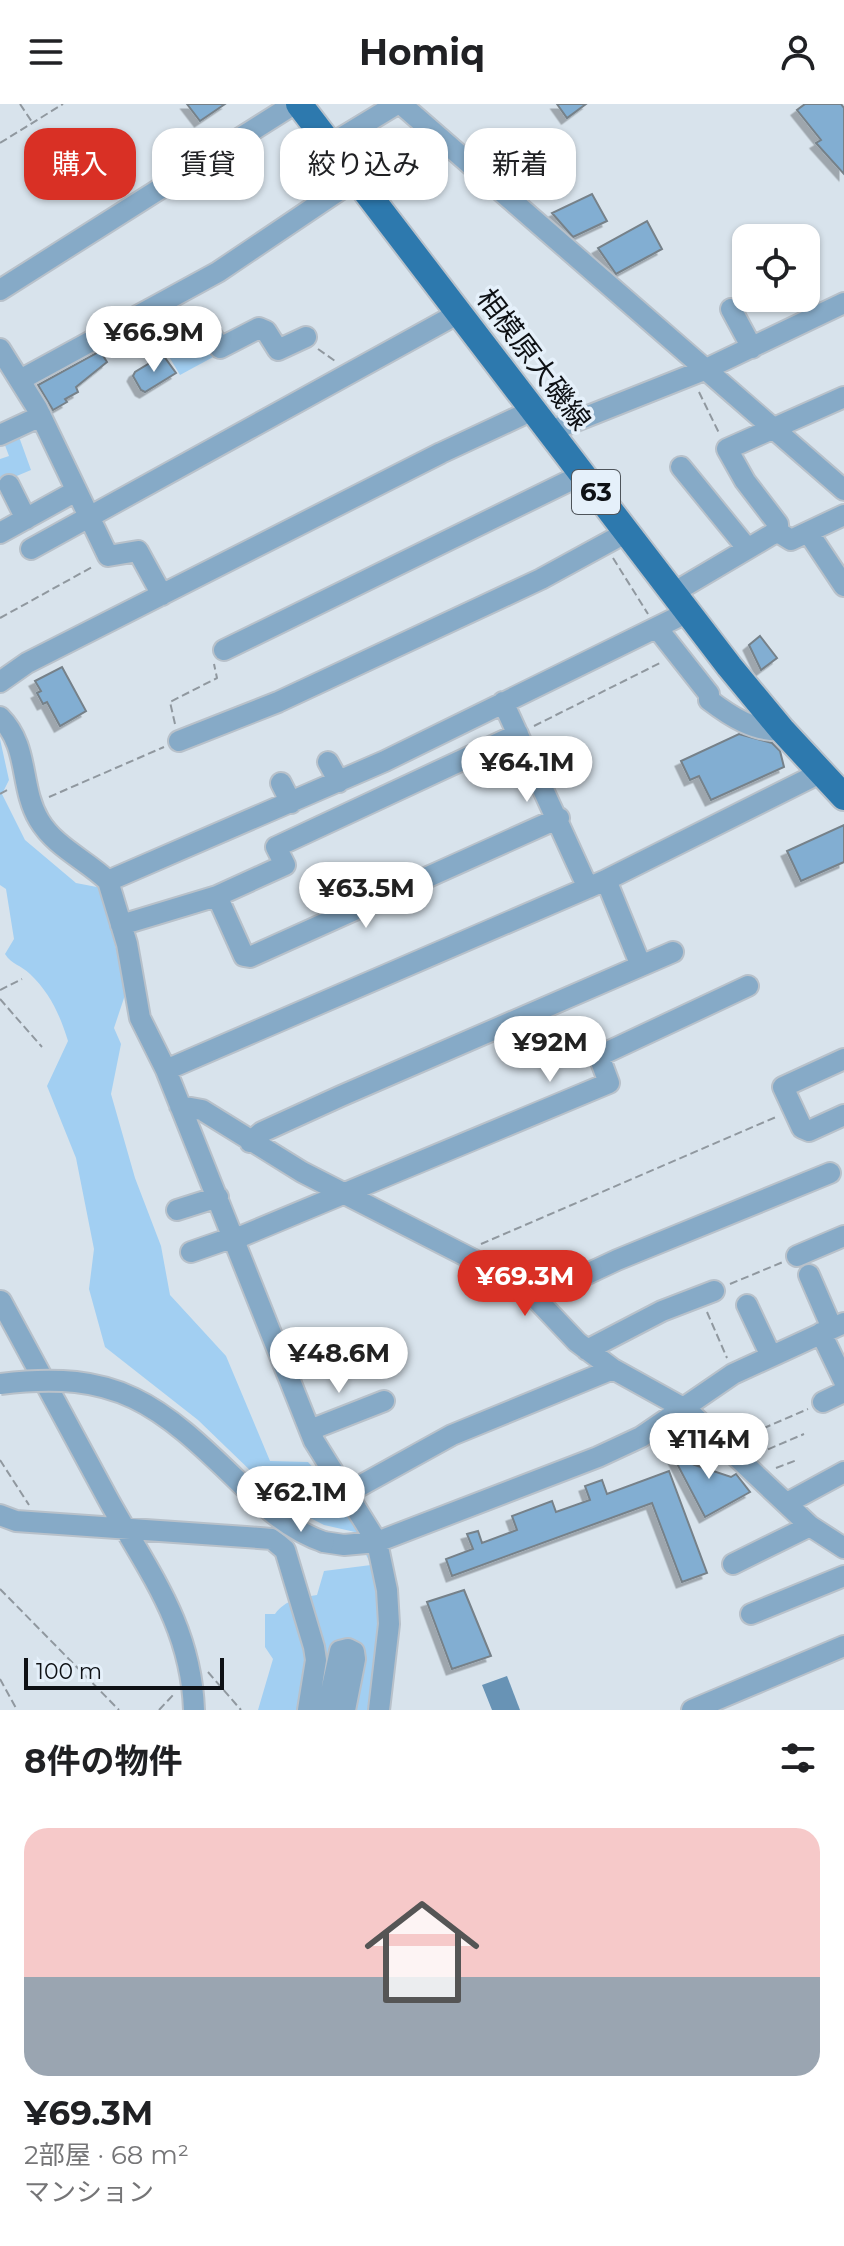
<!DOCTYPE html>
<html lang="ja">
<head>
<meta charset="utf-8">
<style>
  body { margin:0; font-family:Montserrat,"Noto Sans JP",sans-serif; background:#f2f2f2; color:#202124; height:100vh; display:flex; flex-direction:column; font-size:30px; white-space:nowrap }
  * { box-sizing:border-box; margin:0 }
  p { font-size:26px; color:#757577 }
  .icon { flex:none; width:44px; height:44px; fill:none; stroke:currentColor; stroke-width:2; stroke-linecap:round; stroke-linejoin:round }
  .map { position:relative; height:1606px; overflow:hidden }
  .side { display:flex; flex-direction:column; background:#fff; flex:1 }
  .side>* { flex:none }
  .guide { position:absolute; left:24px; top:24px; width:796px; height:72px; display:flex; gap:16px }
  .tools { position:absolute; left:732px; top:120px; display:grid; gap:16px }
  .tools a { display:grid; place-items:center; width:88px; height:88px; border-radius:16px; background:#fff; box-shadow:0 2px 6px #0004; font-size:40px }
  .scale { position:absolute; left:24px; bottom:20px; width:200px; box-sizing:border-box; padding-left:8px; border:4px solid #0e1115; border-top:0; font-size:22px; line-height:28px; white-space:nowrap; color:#0e1115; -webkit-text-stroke:6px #e5f0fa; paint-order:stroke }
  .price { position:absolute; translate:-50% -68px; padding:0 18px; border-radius:28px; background:#fff; color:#222; font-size:26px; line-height:52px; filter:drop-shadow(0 2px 4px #0008) }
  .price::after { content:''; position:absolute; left:50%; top:48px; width:24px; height:18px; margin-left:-12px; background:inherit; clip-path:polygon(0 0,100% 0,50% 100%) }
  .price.on { background:#d93025; color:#fff }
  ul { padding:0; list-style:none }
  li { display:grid; align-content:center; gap:16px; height:424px; padding:0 24px }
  li span { display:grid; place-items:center; height:248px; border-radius:24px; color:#555 }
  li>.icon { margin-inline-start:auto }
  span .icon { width:144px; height:144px; fill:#fffc; stroke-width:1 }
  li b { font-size:34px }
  h2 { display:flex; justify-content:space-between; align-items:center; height:96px; padding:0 24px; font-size:34px }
  .chip { padding:0 28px; border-radius:24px; background:#fff; box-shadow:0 2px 6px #0004; font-size:28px; line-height:72px }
  .chip.on { background:#d93025; color:#fff }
  header { display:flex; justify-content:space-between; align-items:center; height:104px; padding:0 24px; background:#fff; font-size:36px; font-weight:700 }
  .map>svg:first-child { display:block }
  .green { fill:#a2cff2 }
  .water { fill:#6893b5 }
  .building { fill:#82aed2; stroke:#768189; stroke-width:2; filter:url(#shadow) }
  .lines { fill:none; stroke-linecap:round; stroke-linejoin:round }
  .minor-casing { stroke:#b8c1ca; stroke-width:24 }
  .major-casing { stroke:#b8c1ca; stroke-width:30 }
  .path { stroke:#90989f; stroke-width:2; stroke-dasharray:8 4; stroke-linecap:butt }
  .minor { stroke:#86aac7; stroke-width:20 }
  .major { stroke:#2d79ae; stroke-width:26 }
  .minor-bridge-casing { stroke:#b8c1ca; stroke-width:24; stroke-linecap:butt }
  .minor-bridge { stroke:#86aac7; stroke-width:20 }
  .labels { text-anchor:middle; stroke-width:7; stroke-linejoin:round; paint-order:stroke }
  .shield { fill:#e5f0fa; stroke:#4e545a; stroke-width:2 }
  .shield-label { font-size:26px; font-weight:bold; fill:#0e1115 }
  .street-label { font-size:28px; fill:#0e1115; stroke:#e5f0fa }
</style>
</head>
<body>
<header><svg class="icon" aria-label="menu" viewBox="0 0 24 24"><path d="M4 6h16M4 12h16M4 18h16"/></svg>Homiq<svg class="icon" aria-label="person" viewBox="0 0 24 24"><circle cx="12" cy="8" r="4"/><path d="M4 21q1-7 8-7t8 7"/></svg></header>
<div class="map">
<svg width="844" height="1606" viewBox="0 0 844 1606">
  <defs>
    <filter id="shadow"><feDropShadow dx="-5.5" dy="5.5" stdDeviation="0" flood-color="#0004"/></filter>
  </defs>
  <rect width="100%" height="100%" fill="#d8e3ec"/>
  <path class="green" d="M198 226 216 244 215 252 180 271 165 246Z
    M18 330 31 366 0 379V355L9 352 3 336Z
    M0 635 9 676 2 690 25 736 76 779 102 784 126 888 114 924 121 940 111 990 135 1074 161 1142 170 1191 226 1252 270 1357 308 1358C334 1387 364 1421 377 1459 390 1496 377 1566 374 1606H258L273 1555 265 1543V1510H275C286 1495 300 1494 317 1491L324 1467 371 1461 355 1428 324 1421 287 1402 198 1316 105 1243 89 1185 94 1145 76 1054 47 982 68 937C60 911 50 889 30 870 21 861 12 861 5 850L14 835 6 785 0 781Z"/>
  <path class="water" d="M507 1572 520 1606H492L482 1581Z"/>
  <path class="building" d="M187 0H225L200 17Z
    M557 0H586L567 14Z
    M805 0H841L844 4V70L816 39 821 36 797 6Z
    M592 90 607 117 573 133 552 109Z
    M647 117 662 145 616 170 598 144Z
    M100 247 107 258 76 283 78 288 65 295 67 298 53 306 38 281Z
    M163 251 176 269 145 288 141 286 133 272 135 268Z
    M760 532 777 554 761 566 749 541Z
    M62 563 86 607 60 622 47 598 43 600 37 589 41 587 35 577Z
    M739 630 772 639 780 647 784 663 711 696 699 672 690 676 681 657Z
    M844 721V758L801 777 787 747Z
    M703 1339 715 1351 695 1361 731 1373 736 1370 750 1388 705 1413 674 1354Z
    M669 1367 707 1469 682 1478 652 1399 452 1472 446 1455 473 1445 467 1430 478 1427 482 1439 517 1426 512 1412 552 1397 556 1408 590 1396 585 1382 602 1376 607 1390Z
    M464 1486 491 1552 452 1565 427 1498Z"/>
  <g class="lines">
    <defs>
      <path id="minor" d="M401 0 844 386
        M331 40 397 0
        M0 186 294 0
        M150 205 169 240 205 221 220 244 259 224 266 227 278 246 306 233
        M731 205 752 244
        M0 245 37 304 108 452 138 447 162 491
        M20 276 218 168 356 75
        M548 328 704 266 844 199
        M0 331 41 312
        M681 363 747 444
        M9 381 26 415
        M778 428V420L745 377 727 345 844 293
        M808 428 844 482
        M0 429 76 387
        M31 445 459 209
        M673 489 771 431 778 428 791 436 844 411
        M657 524 709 590V596C730 612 754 628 782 626
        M224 546 567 378
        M0 578 27 559 441 349 533 306
        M503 598 588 784
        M0 613C30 643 19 682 39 716 55 743 86 756 108 777
        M179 637 278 598 541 475 627 428
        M328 658 339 678
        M281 679 291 699
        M606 776 641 862
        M217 792 244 852 250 853 559 714
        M121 821 217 792 285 761 276 743 518 630
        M844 955 783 983 802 1024 809 1027 844 1011
        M166 966 140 914 127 840 108 777 385 657 688 508
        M180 1002 202 1006 302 1068 523 1181 577 1238 613 1265 687 1306 810 1422 844 1444
        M250 1038 262 1028 341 992 673 848
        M177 1106 218 1093
        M235 1135 609 979 599 952 748 882
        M191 1148 234 1133
        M797 1152 844 1132
        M809 1171 832 1224
        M536 1194 617 1156 830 1069
        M1 1197C36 1263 72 1329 108 1395 147 1466 191 1520 194 1606
        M747 1201 770 1250
        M821 1229 844 1277
        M587 1246 662 1207 714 1187
        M823 1298 844 1288
        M310 1326 384 1297
        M349 1388 452 1331 613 1265
        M787 1399 844 1368
        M0 1411 16 1417 246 1433 272 1435 285 1446 314 1543 316 1556 308 1606
        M324 1438 344 1441 377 1438 598 1353 641 1333 733 1270 844 1219
        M733 1460 810 1422
        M751 1510 844 1472
        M327 1606 340 1547 348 1545 354 1548 355 1555 345 1606
        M379 1606 389 1520 387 1486 377 1438 314 1337 166 966 606 776 820 669
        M692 1606 844 1542"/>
      <path id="major" d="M299 0 729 562 782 626 844 693"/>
    </defs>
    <use href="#minor" class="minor-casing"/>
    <use href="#major" class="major-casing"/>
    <path class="path" d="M20 0 32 18
      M0 39 63 0
      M318 245 335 257
      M699 288 719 329
      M613 454 648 510
      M0 514 94 462
      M175 620 170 598 217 574 214 560
      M534 622 660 559
      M0 690 9 685
      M49 693 164 643
      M0 886 22 875
      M0 895 42 943
      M481 1140 776 1013
      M730 1180 783 1158
      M707 1208 727 1254
      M741 1334 808 1305
      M757 1350 804 1330
      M0 1356 29 1401
      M776 1364 797 1356
      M0 1485 119 1606
      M208 1568 241 1606
      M0 1575 17 1606
      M159 1606 175 1589"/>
    <use href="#minor" class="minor"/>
    <use href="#major" class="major"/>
    <defs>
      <path id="minor-bridge" d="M0 1280C118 1265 159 1300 240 1379 266 1404 289 1426 324 1438"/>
    </defs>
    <use href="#minor-bridge" class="minor-bridge-casing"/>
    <use href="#minor-bridge" class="minor-bridge"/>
  </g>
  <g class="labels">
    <rect class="shield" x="572" y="366" width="48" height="44" rx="6"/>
    <g class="shield-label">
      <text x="596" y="397">63</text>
    </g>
    <g class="street-label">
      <text transform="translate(534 255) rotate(53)" y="10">相模原大磯線</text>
    </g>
  </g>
</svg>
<div class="tools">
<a><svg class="icon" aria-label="locate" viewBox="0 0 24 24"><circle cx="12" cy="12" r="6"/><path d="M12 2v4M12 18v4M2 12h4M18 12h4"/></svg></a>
</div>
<div class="scale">100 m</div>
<b class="price" style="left:154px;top:270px">¥66.9M</b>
<b class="price" style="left:527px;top:700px">¥64.1M</b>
<b class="price" style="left:366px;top:826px">¥63.5M</b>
<b class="price" style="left:550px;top:980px">¥92M</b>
<b class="price on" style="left:525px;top:1214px">¥69.3M</b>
<b class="price" style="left:339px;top:1291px">¥48.6M</b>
<b class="price" style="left:709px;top:1377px">¥114M</b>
<b class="price" style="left:301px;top:1430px">¥62.1M</b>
<div class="guide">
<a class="chip on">購入</a>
<a class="chip">賃貸</a>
<a class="chip">絞り込み</a>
<a class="chip">新着</a>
</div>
</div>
<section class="side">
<h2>8件の物件<svg class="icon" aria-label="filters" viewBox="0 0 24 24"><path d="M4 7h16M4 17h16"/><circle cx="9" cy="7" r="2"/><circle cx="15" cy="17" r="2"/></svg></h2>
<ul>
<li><span style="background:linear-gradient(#f6c9c9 60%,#9aa5b1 0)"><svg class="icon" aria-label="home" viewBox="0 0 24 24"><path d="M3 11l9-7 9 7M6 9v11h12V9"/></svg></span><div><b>¥69.3M</b><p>2部屋 · 68 m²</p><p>マンション</p></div></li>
</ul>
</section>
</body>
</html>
